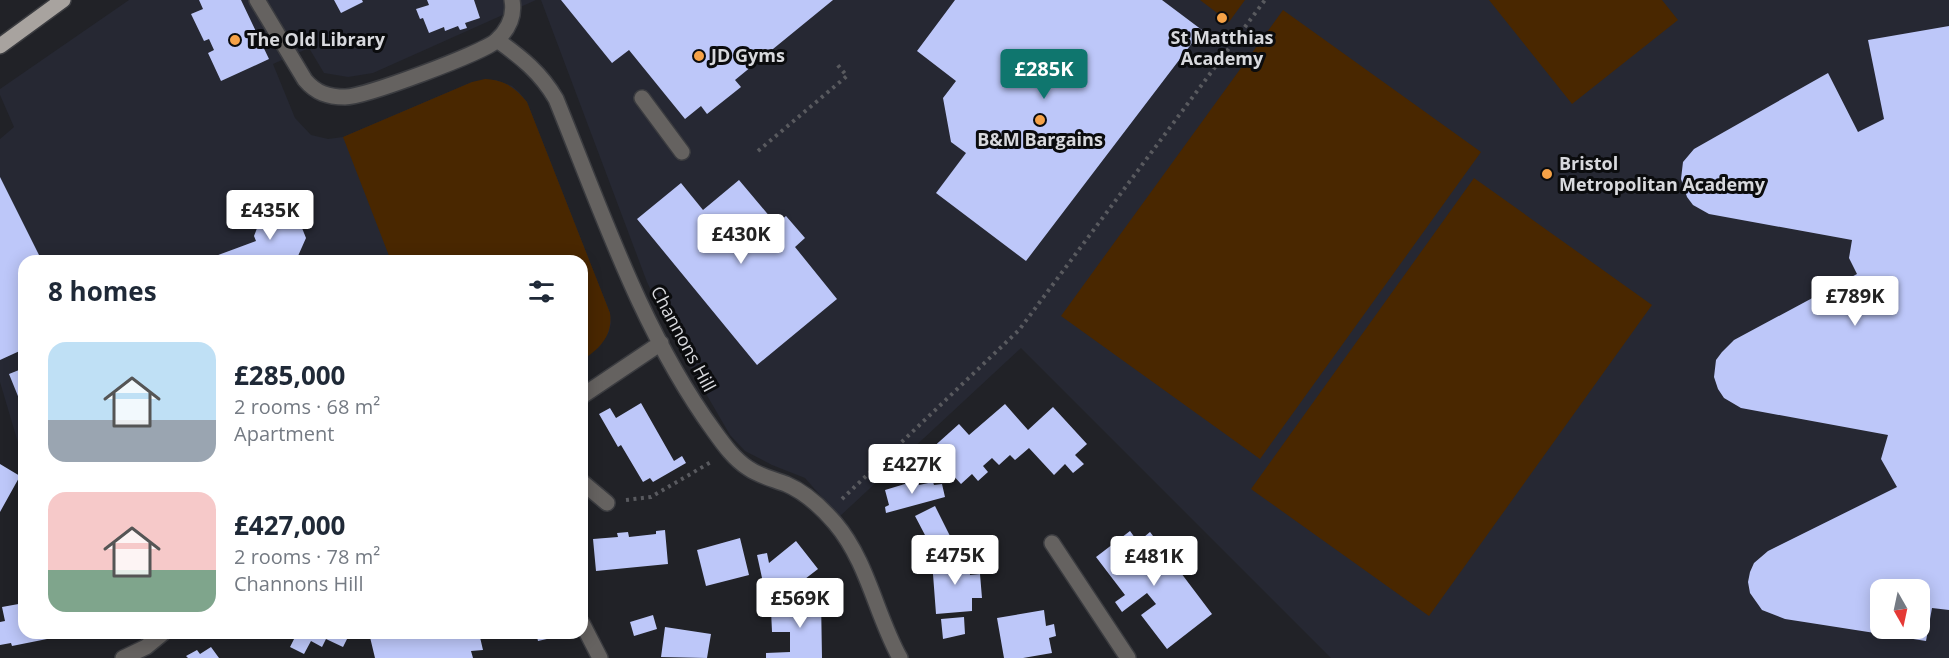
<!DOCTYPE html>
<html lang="en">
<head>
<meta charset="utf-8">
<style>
  body { margin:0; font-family:"Open Sans",sans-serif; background:#f6f6f7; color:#1f2937; height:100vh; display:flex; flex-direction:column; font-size:22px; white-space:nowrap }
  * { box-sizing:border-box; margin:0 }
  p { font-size:20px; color:#747a83 }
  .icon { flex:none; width:33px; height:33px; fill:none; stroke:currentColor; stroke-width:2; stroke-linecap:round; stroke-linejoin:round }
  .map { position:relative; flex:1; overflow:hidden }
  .drawer { position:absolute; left:18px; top:255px; width:570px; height:384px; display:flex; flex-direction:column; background:#fff; border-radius:18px; box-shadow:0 3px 15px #0003 }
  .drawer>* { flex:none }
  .needle { width:39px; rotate:171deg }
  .controls { position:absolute; left:1870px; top:579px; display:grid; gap:12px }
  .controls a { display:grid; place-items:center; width:60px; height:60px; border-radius:12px; background:#fff; box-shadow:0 3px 15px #0003; font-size:30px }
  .price { position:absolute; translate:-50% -51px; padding:0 14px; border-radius:6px; background:#fff; color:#222; font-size:20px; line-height:39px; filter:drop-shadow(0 2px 3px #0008) }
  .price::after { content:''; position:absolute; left:50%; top:36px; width:18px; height:14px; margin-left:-9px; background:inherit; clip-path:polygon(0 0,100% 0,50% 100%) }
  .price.active { background:#0f766e; color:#fff }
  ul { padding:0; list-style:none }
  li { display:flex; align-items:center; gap:18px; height:150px; padding:0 30px }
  li span { display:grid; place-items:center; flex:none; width:168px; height:120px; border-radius:18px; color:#555 }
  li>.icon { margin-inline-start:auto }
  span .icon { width:72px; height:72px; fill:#fffc; stroke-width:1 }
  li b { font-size:26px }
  h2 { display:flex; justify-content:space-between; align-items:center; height:72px; padding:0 30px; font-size:26px }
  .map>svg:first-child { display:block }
  .built { fill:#262833; fill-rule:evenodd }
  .green { fill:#492700 }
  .building { fill:#bdc7f9; fill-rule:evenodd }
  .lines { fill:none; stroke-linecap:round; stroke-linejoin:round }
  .minor-casing { stroke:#3b3c40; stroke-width:18 }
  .major-casing { stroke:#3b3c40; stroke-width:18 }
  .path { stroke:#595a5f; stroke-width:4; stroke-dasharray:3 4.5; stroke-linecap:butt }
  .minor { stroke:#656260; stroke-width:15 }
  .major { stroke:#a8a39f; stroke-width:15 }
  .poi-dot { fill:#f6a247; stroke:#0b0c0e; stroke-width:2 }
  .labels { text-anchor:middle; stroke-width:6; stroke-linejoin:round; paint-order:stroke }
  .poi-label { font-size:18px; font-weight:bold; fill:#d8d9dd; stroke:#0b0c0e; text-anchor:start }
  .street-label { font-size:18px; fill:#d8d9dd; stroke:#0b0c0e }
</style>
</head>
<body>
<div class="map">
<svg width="1949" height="658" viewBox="0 0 1949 658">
  <rect width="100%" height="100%" fill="#212227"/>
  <path class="built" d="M129 0H536L373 73 348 77 324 73 309 48 273 64 295 118 311 135 328 139 343 137 472 82 496 80 512 86 519 92 527 102 610 313 611 323 609 332 600 346 582 360V261H24V463L0 382V139L14 127 0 95V89Z
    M541 0H1949V658H1331L1021 348 839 517 805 478 772 465 745 451 730 435 673 337 647 282ZM1881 590H1920V628H1881Z"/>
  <path class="green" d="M1200 0H1245L1229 22Z
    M1489 0H1662L1678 20 1572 104Z
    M1283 10 1481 152 1260 459 1061 316Z
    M485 79C504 80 515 87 527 102L610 313C613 335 600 349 582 360V261H391L343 137 472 82Z
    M1474 178 1652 305 1429 616 1251 489Z"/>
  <path class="building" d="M199 0H241L269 59 221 81 208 53 214 50 209 39 204 41 191 14 203 9Z
    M334 0H362L363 2 341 13Z
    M427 0H474L480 18 465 23 467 28 460 30 458 26 445 31 444 27 429 33 423 18 420 19 416 9 429 5Z
    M561 0H833L735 80 741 87 707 114 701 106 685 119 629 50 612 63Z
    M955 0H1162L1202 30 1026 261 936 193 966 153 951 142 943 98 956 81 917 51Z
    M1949 26V610L1932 608 1926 641 1785 619 1762 610 1750 593 1748 582 1750 572 1754 563 1768 551 1897 487 1881 459 1888 435 1741 408 1724 398 1718 389 1714 377 1716 360 1722 352 1734 340 1857 274 1849 258 1852 240 1709 214 1693 205 1687 197 1681 179 1683 162 1694 149 1828 73 1858 132 1884 119 1868 40ZM1881 590H1920V628H1881Z
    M0 177 42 261H24V349L0 360Z
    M739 180 776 224 786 216 805 238 795 247 837 299 757 365 637 219 681 183 703 210Z
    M279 211 298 218 306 238 298 256 294 257 295 261H202L256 241 254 236 261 218Z
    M24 368V405L22 406 9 374Z
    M641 403 674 461 682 456 686 463 653 482 650 478 643 482 621 445 618 447 599 414 610 408 616 418Z
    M1005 404 1028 430 1053 407 1087 444 1075 455 1084 464 1073 473 1065 464 1054 475 1029 448 1015 460 1010 455 999 465 992 458 983 466 988 472 978 481 972 474 961 484 930 450 959 424 969 435Z
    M0 464 20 476 0 512Z
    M918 480 919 485 933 482 934 485 942 484 945 497 886 513 885 507 889 505 885 490Z
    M935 506 955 546 936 556 915 516Z
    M665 530 668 564 596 571 593 539 618 537 617 533 628 532 629 537 656 534V531Z
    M1130 531 1138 542 1150 532 1212 614 1167 649 1141 615 1156 604 1147 593 1122 612 1115 602 1125 595 1096 557Z
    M740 538 749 575 706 586 697 550Z
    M796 541 818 569 792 589 766 596 757 555 767 553 769 563Z
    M969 559 970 575 980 574 982 598H972V611L936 614 932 561Z
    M821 599 822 658H766V653L790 652V632H772L771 610H789V600Z
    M24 603V633H62V636L12 646 11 643 0 645V622L5 621 2 607Z
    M1044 610 1046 626 1054 624 1056 636 1049 638 1052 653 1023 658H1004L997 618Z
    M653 615 657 629 634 636 630 622Z
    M964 617 965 634 943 639 941 619Z
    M665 627 711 634 707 658 661 657Z
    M297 633H350L343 647 326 639 322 647 311 641 304 654 290 647Z
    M369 633H479L483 650 471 651 473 658H375Z
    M536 633H569V634L538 641Z
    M211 647 219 658H188L186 656 197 650 200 654Z"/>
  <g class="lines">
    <defs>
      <path id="minor" d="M257 0 305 80C316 93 328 97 345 97 365 97 482 53 496 41 508 30 515 16 512 0
        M497 40C521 57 541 73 556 99 602 212 642 332 714 431 724 445 734 459 748 468 759 476 773 479 786 484 805 492 822 508 835 523 868 562 876 615 900 658
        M642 98 682 152
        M582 396 661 343
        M582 482 607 503
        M1052 543 1128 658
        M582 623 600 658
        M123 658 146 647 163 633"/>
      <path id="major" d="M0 46 63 0"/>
    </defs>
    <use href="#minor" class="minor-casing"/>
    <use href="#major" class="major-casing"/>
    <path class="path" d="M758 151 847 76 835 62
      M842 499 1019 330 1265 0
      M626 500 651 497 711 462"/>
    <use href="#minor" class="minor"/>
    <use href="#major" class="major"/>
  </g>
  <g class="poi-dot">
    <circle cx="1222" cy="18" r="6"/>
    <circle cx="235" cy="40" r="6"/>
    <circle cx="699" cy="56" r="6"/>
    <circle cx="1040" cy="120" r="6"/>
    <circle cx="1547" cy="174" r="6"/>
  </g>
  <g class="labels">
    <g class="poi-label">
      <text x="1222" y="44" text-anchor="middle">St Matthias<tspan x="1222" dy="21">Academy</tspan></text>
      <text x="247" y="46">The Old Library</text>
      <text x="711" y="62">JD Gyms</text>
      <text x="1040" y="146" text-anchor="middle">B&amp;M Bargains</text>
      <text x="1559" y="170">Bristol<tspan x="1559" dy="21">Metropolitan Academy</tspan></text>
    </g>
    <g class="street-label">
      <text transform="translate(683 339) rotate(62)" y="6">Channons Hill</text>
    </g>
  </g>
</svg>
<div class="controls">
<a><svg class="needle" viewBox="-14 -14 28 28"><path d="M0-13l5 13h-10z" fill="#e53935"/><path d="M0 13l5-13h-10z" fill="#747a83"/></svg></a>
</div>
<b class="price active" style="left:1044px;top:100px">£285K</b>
<b class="price" style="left:270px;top:241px">£435K</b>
<b class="price" style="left:741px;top:265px">£430K</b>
<b class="price" style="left:1855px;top:327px">£789K</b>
<b class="price" style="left:912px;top:495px">£427K</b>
<b class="price" style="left:955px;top:586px">£475K</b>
<b class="price" style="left:1154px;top:587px">£481K</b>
<b class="price" style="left:800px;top:629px">£569K</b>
<section class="drawer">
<h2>8 homes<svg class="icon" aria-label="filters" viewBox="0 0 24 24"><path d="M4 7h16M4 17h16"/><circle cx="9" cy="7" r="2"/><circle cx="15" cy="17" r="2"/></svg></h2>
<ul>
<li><span style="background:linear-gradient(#bfe0f5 65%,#9aa5b1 0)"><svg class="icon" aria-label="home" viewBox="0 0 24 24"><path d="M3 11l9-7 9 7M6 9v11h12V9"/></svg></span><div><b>£285,000</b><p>2 rooms · 68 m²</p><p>Apartment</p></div></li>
<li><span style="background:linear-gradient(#f6c9c9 65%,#7fa58c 0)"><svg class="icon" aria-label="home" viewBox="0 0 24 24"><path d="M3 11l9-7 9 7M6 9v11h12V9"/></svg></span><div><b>£427,000</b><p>2 rooms · 78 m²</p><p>Channons Hill</p></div></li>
</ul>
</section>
</div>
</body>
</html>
